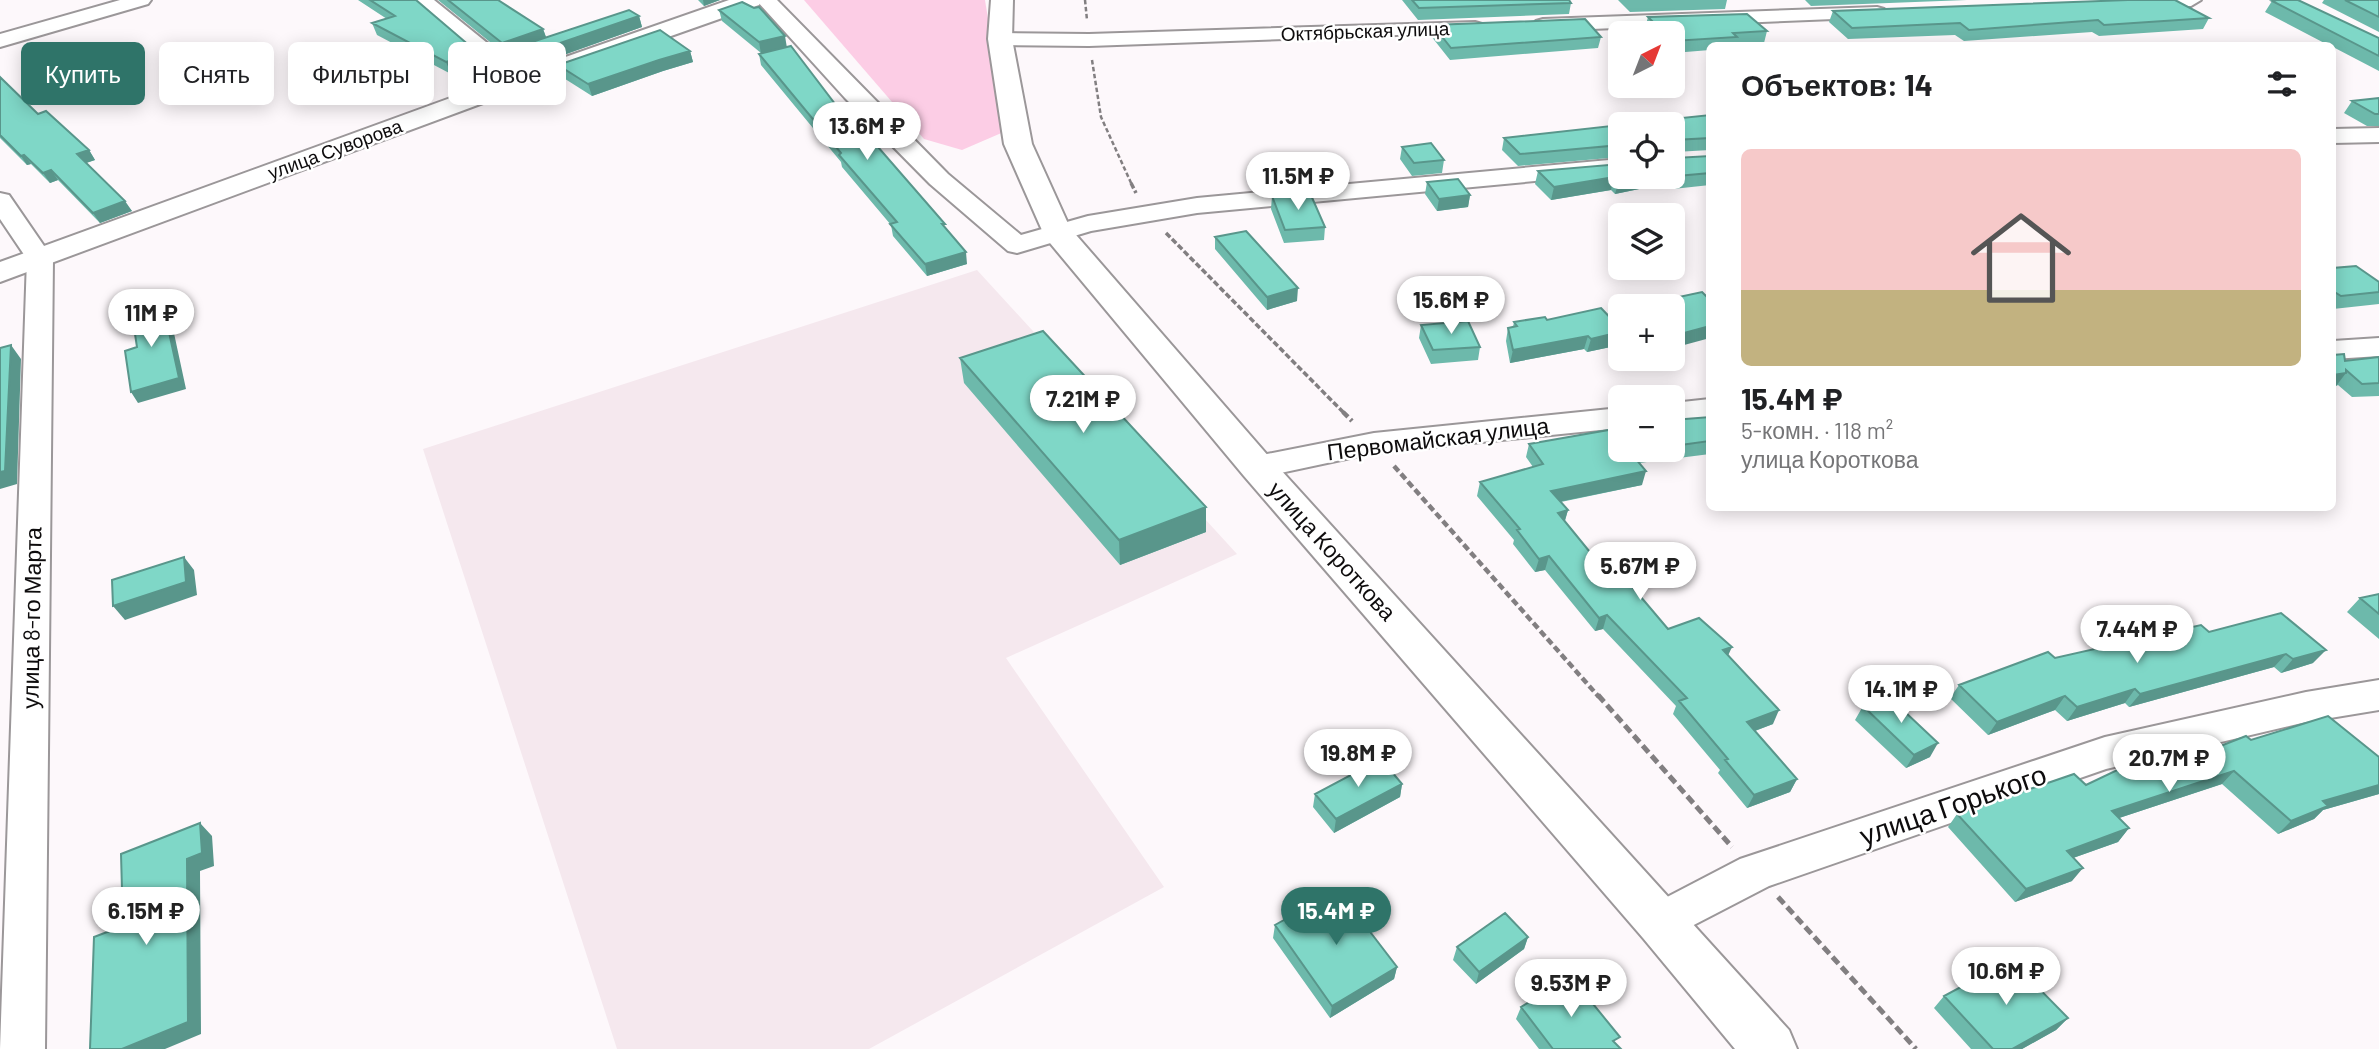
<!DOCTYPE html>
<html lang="ru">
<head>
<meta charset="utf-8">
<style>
  body { margin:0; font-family:Barlow,sans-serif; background:#f6f6f6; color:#202124; height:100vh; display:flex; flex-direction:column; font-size:26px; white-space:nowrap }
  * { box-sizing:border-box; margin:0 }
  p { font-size:23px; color:#757577 }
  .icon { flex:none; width:38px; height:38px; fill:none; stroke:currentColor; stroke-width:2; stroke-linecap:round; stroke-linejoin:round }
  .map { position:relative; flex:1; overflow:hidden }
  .sheet { position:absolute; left:1706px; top:42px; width:630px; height:469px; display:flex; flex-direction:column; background:#fff; border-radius:10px; box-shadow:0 4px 18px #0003 }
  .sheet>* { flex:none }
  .guide { position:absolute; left:21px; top:42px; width:665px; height:63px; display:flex; gap:14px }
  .needle { width:46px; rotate:42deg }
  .fabs { position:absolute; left:1608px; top:21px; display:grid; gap:14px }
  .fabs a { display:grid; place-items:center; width:77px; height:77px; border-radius:10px; background:#fff; box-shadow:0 4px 18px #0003; font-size:35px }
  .price { position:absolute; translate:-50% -60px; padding:0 16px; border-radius:24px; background:#fff; color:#222; font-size:23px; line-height:46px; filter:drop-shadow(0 2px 4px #0008) }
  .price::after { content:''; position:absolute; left:50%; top:42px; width:21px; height:16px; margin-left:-10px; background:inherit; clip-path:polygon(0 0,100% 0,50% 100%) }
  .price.active { background:#2f7469; color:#fff }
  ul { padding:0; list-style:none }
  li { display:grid; align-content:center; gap:14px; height:371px; padding:0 35px }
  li+li { border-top:2px solid #e0e0e0 }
  li span { display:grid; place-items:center; height:217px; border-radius:10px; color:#555 }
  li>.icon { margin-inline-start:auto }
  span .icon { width:126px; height:126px; fill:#fffc; stroke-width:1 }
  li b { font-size:30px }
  h2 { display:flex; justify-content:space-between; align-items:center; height:84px; padding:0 35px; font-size:30px }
  .pill { padding:0 24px; border-radius:10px; background:#fff; box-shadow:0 4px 18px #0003; font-size:24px; line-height:63px }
  .pill.active { background:#2f7469; color:#fff }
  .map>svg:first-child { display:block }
  .built { fill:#f5e8ee }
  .green { fill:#fccde5 }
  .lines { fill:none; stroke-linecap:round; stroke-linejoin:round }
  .minor-casing { stroke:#9b9799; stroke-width:4 }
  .tertiary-casing { stroke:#9b9799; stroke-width:4 }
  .path-far3 { stroke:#827f81; stroke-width:2.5; stroke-dasharray:4.5 2.5; stroke-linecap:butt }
  .path-far2 { stroke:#827f81; stroke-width:3.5; stroke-dasharray:6 2.5; stroke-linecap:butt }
  .path-far1 { stroke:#827f81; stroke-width:4.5; stroke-dasharray:7 3.5; stroke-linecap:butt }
  .path { stroke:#827f81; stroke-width:5; stroke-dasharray:9 4.5; stroke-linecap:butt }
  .minor { fill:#fff; fill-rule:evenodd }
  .tertiary { fill:#fff; fill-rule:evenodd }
  .wall { fill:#6db9ab }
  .shaded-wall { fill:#59968b }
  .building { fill:#7fd7c7; stroke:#59968b; stroke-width:2 }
  .labels { text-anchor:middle; stroke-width:5; stroke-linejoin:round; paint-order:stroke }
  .far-street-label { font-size:19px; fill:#0e0c0d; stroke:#fff }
  .street-label { font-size:23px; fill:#0e0c0d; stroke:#fff }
  .near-street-label { font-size:28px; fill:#0e0c0d; stroke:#fff }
</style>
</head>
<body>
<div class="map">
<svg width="2379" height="1049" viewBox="0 0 2379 1049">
  <rect width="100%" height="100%" fill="#fdf8fb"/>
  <path class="built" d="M977 270 1237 554 1006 658 1164 887 869 1049H617L423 449Z"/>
  <path class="green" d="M804 0H985L1006 131 962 150 924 139Z"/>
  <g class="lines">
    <defs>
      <path id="minor" d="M120 0H151L148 4 0 47V34Z
        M412 0H434L528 76 531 81 528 86H512Z
        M756 0H777L948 174 1021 235 1088 216 1197 198 1620 159V173L1197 213 1091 231 1017 253 1008 251 930 184 845 98Z
        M2122 0H2201L2191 6 2130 8 2123 6Z
        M1877 7 1884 9 1887 13 1884 17 1543 31 1536 29 1533 25 1536 21 1543 19Z
        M1475 22 1482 24 1485 28 1482 32 1089 46 1000 45 993 43 990 39 993 35 1000 33 1089 34Z
        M2379 128V142L2333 143V129Z
        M0 193 9 195 53 259 45 1049H0L27 259 0 219Z
        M2379 338V356L2333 359V341Z
        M1710 399V419L1673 423V403Z
        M1620 408V428L1374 453 1257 478 1246 474 1241 467 1246 460 1257 456 1374 433Z
        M2379 680V710L2306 722 2106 769 1769 886 1661 942 1646 936 1639 922 1646 908 1740 859 2105 737 2306 692Z"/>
      <path id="tertiary" d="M729 0H762L759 5 529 86 0 282V262L511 76Z
        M991 0H1013L1012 39 1032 144 1070 228 1270 458 1789 1030 1797 1049H1735L1643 938 1244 476 1045 237 1004 144 988 39Z"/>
    </defs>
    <use href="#minor" class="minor-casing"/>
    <use href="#tertiary" class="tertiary-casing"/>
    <path class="path-far3" d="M1085 0 1087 20
      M1092 60 1101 117 1132 185"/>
    <path class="path-far2" d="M1131 183 1136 193
      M1166 233 1344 413"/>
    <path class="path-far1" d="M1343 412 1352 421
      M1394 466 1599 697"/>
    <path class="path" d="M1598 695 1732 847
      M1778 897 1916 1049"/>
    <use href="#minor" class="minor"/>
    <use href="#tertiary" class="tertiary"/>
  </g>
  <path class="wall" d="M358 0H416L481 63 451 74 377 35 372 23 387 19Z
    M438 0H498L543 29 546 37 639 16 642 27 541 63 530 55 527 47 506 55Z
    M698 0H720L704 6Z
    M1402 0H1569L1571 3 1569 14 1418 20Z
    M1618 0H1727L1725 9 1630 12Z
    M1805 0H1967L1811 6Z
    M2324 0H2379V32L2322 3Z
    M2272 1 2379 38V71L2333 47V46H2330L2265 12Z
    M719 10 787 47 842 113 946 229 967 264 927 276 893 236 891 225 842 167 841 162 761 65 759 54 761 53 722 21Z
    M1833 11 2209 18 2203 29 2099 36 2092 32 1964 41 1955 35 1848 39 1829 22Z
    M1648 17 1767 31 1764 43 1734 44V46H1710V50L1673 53V33H1650L1645 28Z
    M1433 25 1601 37 1598 48 1450 60 1431 36Z
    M690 51 693 62 663 71 592 96 562 77 558 65Z
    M0 77 38 114 89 150 95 160 86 163 132 211 100 223 58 180 50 183 31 164 27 165 0 138Z
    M2379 98V126H2367L2344 113 2352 101Z
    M1710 115V150L1675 152V158L1710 156V185L1673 189 1668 183 1615 194 1611 190 1551 200 1535 184 1538 171 1620 177H1673V124Z
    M1620 125V157L1518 166 1502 150 1504 138Z
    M1402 147 1444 160 1442 173 1412 176 1400 159Z
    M1257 157 1302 173 1301 186 1264 189 1256 169Z
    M1427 182 1470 195 1468 207 1437 211 1425 194Z
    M1272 196 1325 227 1324 240 1284 243 1271 209Z
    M1215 237 1297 301 1267 310 1215 249Z
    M2333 268 2379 282V304L2333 309Z
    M1547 320 1620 328V345L1587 352 1584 349 1510 363 1506 341 1508 328 1513 327 1514 322Z
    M1421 325 1480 347 1478 360 1431 364 1419 338Z
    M2333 355 2345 361 2379 357V396L2352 397 2338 385 2336 386 2333 387Z
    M960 358 1206 532 1120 565 964 383Z
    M1710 417V454L1639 463 1642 485 1561 502 1568 510 1565 521 1607 573 1668 629 1728 656 1773 724 1755 731 1797 779 1790 792 1747 808 1718 773 1720 770 1673 714 1676 706 1603 629 1595 631 1545 570 1535 572 1513 544 1514 540 1477 496 1480 482 1533 467 1526 457 1529 444 1620 450H1673V420Z
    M2379 594V639L2347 612 2360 598Z
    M2281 613 2313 663 2281 673 2274 667 2129 707 2125 703 2067 721 2055 710 1988 735 1950 698 1959 685 2055 658 2209 632Z
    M1863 706 1930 757 1906 768 1855 720Z
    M2251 740 2379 757V794L2323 810 2314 819 2278 834 2222 784 2119 818 2129 828 2118 842 2073 858 2072 881 2015 902 1948 827 1957 814 2167 767Z
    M1402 784 1400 797 1334 833 1313 807 1315 794Z
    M1275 925 1397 967 1394 979 1330 1018 1273 938Z
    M1528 937 1524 949 1476 984 1453 960 1457 947Z
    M1944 996 2068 1018 2056 1030 2022 1049H1971L1934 1008Z
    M1521 1007 1621 1049H1539L1516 1019Z"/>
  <path class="shaded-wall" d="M703 0H720L704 6Z
    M639 16 642 27 541 63 537 51Z
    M543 29 547 40 526 44 527 47 506 55 502 43Z
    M785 36 787 48 761 54 759 42Z
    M690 51 693 62 663 71 592 96 588 84 659 60Z
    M477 52 481 63 451 74 446 62Z
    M89 150 95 160 83 164 77 154Z
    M24 155 31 164 27 165 21 156Z
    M51 170 58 180 50 183 43 173Z
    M1614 177 1611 190 1551 200 1554 187Z
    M1641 177H1669L1668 183 1615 194 1619 181Z
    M1470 195 1468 207 1437 211 1439 199Z
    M125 201 132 211 100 223 93 213Z
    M966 252 967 264 927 276 925 264Z
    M1298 288 1297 301 1267 310V297Z
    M162 300 169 310 186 389 138 403 131 392Z
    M1710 326V338L1673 348V336Z
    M1620 332V345L1587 352 1591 339Z
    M1588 336 1584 349 1510 363 1513 350Z
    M11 345 21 359 17 484 0 489V472Z
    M2346 373 2336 386 2333 387V375Z
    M1646 471 1642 485 1548 504 1551 491Z
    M1206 507V532L1120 565 1119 540Z
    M1568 510 1564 523 1558 513Z
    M1549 556 1545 570 1535 572 1539 559Z
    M184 557 194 570 197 595 125 620 113 606Z
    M1607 615 1603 629 1595 631 1599 618Z
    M1732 647 1726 660 1723 650Z
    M2326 650 2313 663 2281 673 2293 659Z
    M2286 654 2274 667 2129 707 2140 694Z
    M2135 689 2125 703 2067 721 2077 707Z
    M2065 696 2055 710 1988 735 1997 722Z
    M1779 710 1773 724 1741 736 1747 722Z
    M1938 743 1930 757 1906 768 1914 755Z
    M2234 771 2222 784 2101 824 2112 811Z
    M1797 779 1790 792 1747 808 1754 795Z
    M1402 784 1400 797 1334 833 1336 819Z
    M2379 785V794L2323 810 2314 819 2278 834 2291 821 2323 801Z
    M200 823 212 836 214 866 200 871 201 1034 165 1049H122Z
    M2129 828 2118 842 2056 864 2067 851Z
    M2083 868 2072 881 2015 902 2026 889Z
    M1528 937 1524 949 1476 984 1479 972Z
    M1397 967 1394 979 1330 1018 1332 1006Z
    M2068 1018 2056 1030 2022 1049H2012Z"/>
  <path class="building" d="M370 0H416L477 52 446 62 372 23 395 16Z
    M448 0H498L543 29 502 43Z
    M1412 0H1569L1571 3 1419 8Z
    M2128 0H2175L2209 18 2104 25 2098 20 1969 30 1960 23 1852 28 1833 11Z
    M2277 0H2298L2379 38V56L2272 1Z
    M2345 0H2379V17Z
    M742 2 754 8 759 7 785 36 759 42 719 10Z
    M629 10 639 16 537 51 526 44Z
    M1747 14 1767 31 1733 33 1737 37 1673 41V33H1664L1648 17Z
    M1585 19 1601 37 1451 48 1433 25Z
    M660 30 690 51 659 60 588 84 558 65Z
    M791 46 842 113 878 147 945 224H942L966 252 925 264 890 224 897 222 839 155 841 153 759 54Z
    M0 77 38 114 46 111 89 150 77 154 125 201 93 213 51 170 43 173 24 155 21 156 0 135Z
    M2379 98V114H2375L2352 101Z
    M1710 115V138L1674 140 1675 158 1710 156V173L1677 176 1673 173V124H1625Z
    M1620 125V145L1520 154 1504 138Z
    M1431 143 1444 160 1414 163 1402 147Z
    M1293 154 1302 173 1264 177 1257 157Z
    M1620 164V177H1641L1619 181 1614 177 1554 187 1538 171Z
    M1458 179 1470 195 1439 199 1427 182Z
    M1310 193 1325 227 1285 230 1272 196Z
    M1246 231 1298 288 1267 297 1215 237Z
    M2356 266 2379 282V292L2341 296 2333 291V268Z
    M1702 292 1710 300V326L1673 336V306H1637Z
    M162 300 179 378 131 392 125 351 137 347 131 308Z
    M1601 308 1620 328V332L1591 339 1588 336 1513 350 1508 328 1517 326 1514 322 1545 317 1547 320Z
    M1468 321 1480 347 1433 350 1421 325Z
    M1043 331 1206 507 1119 540 960 358Z
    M11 345 5 471 0 472V348Z
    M2344 354 2345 361 2379 357V383L2362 384 2346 370V373L2333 375V355Z
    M1710 417V441L1673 446V420Z
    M1620 428V450H1644L1630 452 1646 471 1551 491 1568 510 1558 513 1607 573 1618 570 1668 629 1699 618 1732 647 1723 650 1779 710 1747 722 1797 779 1754 795 1725 760 1728 759 1679 701 1687 698 1607 615 1599 618 1549 556 1539 559 1517 530 1520 529 1480 482 1543 464 1529 444Z
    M184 557 186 582 113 606 112 580Z
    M2379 594V614L2360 598Z
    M2281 613 2326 650 2293 659 2286 654 2140 694 2135 689 2077 707 2065 696 1997 722 1959 685 2048 652 2055 658 2201 625 2209 632Z
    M1887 695 1938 743 1914 755 1863 706Z
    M2328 716 2379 757V785L2323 801 2328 806 2291 821 2234 771 2112 811 2129 828 2067 851 2083 868 2026 889 1957 814 2074 774 2086 785 2153 753 2167 767 2246 736 2251 740Z
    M1381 759 1402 784 1336 819 1315 794Z
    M200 823 202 853 187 859 188 1022 122 1049H90L94 937 123 926 121 854Z
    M1338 890 1397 967 1332 1006 1275 925Z
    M1505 913 1528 937 1479 972 1457 947Z
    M2011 960 2068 1018 2012 1049H1993L1944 996Z
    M1571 977 1620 1037 1613 1041 1621 1049H1553L1521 1007Z"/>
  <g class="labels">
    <g class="far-street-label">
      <text transform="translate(1365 31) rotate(-2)" y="7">Октябрьская улица</text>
      <text transform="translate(335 149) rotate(-20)" y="7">улица Суворова</text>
    </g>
    <g class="street-label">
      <text transform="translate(1438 439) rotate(-7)" y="8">Первомайская улица</text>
      <text transform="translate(1332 551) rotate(48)" y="8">улица Короткова</text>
      <text transform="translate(32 618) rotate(-89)" y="8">улица 8-го Марта</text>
    </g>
    <g class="near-street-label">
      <text transform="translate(1953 805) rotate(-19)" y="10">улица Горького</text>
    </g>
  </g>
</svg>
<div class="fabs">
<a><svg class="needle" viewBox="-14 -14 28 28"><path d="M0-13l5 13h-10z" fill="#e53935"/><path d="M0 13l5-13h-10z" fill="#757577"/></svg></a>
<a><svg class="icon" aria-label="locate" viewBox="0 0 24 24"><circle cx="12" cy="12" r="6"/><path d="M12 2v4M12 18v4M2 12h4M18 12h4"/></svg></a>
<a><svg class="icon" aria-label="layers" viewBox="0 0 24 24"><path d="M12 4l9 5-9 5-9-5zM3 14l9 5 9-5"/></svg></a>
<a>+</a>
<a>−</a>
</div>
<b class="price" style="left:867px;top:162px">13.6M ₽</b>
<b class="price" style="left:1298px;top:212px">11.5M ₽</b>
<b class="price" style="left:1451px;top:336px">15.6M ₽</b>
<b class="price" style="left:151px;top:349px">11M ₽</b>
<b class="price" style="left:1083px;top:435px">7.21M ₽</b>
<b class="price" style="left:1640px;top:602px">5.67M ₽</b>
<b class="price" style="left:2137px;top:665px">7.44M ₽</b>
<b class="price" style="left:1901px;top:725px">14.1M ₽</b>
<b class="price" style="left:1358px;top:789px">19.8M ₽</b>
<b class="price" style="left:2169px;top:794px">20.7M ₽</b>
<b class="price" style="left:146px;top:947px">6.15M ₽</b>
<b class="price active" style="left:1336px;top:947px">15.4M ₽</b>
<b class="price" style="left:2006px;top:1007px">10.6M ₽</b>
<b class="price" style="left:1571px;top:1019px">9.53M ₽</b>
<div class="guide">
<a class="pill active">Купить</a>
<a class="pill">Снять</a>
<a class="pill">Фильтры</a>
<a class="pill">Новое</a>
</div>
<section class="sheet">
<h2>Объектов: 14<svg class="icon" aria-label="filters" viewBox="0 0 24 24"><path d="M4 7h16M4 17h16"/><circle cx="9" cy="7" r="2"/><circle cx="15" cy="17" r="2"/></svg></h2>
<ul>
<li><span style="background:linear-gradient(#f6c9c9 65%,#c2b280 0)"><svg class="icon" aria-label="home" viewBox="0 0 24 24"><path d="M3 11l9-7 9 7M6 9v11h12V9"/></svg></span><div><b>15.4M ₽</b><p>5-комн. · 118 m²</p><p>улица Короткова</p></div></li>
</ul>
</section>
</div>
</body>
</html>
